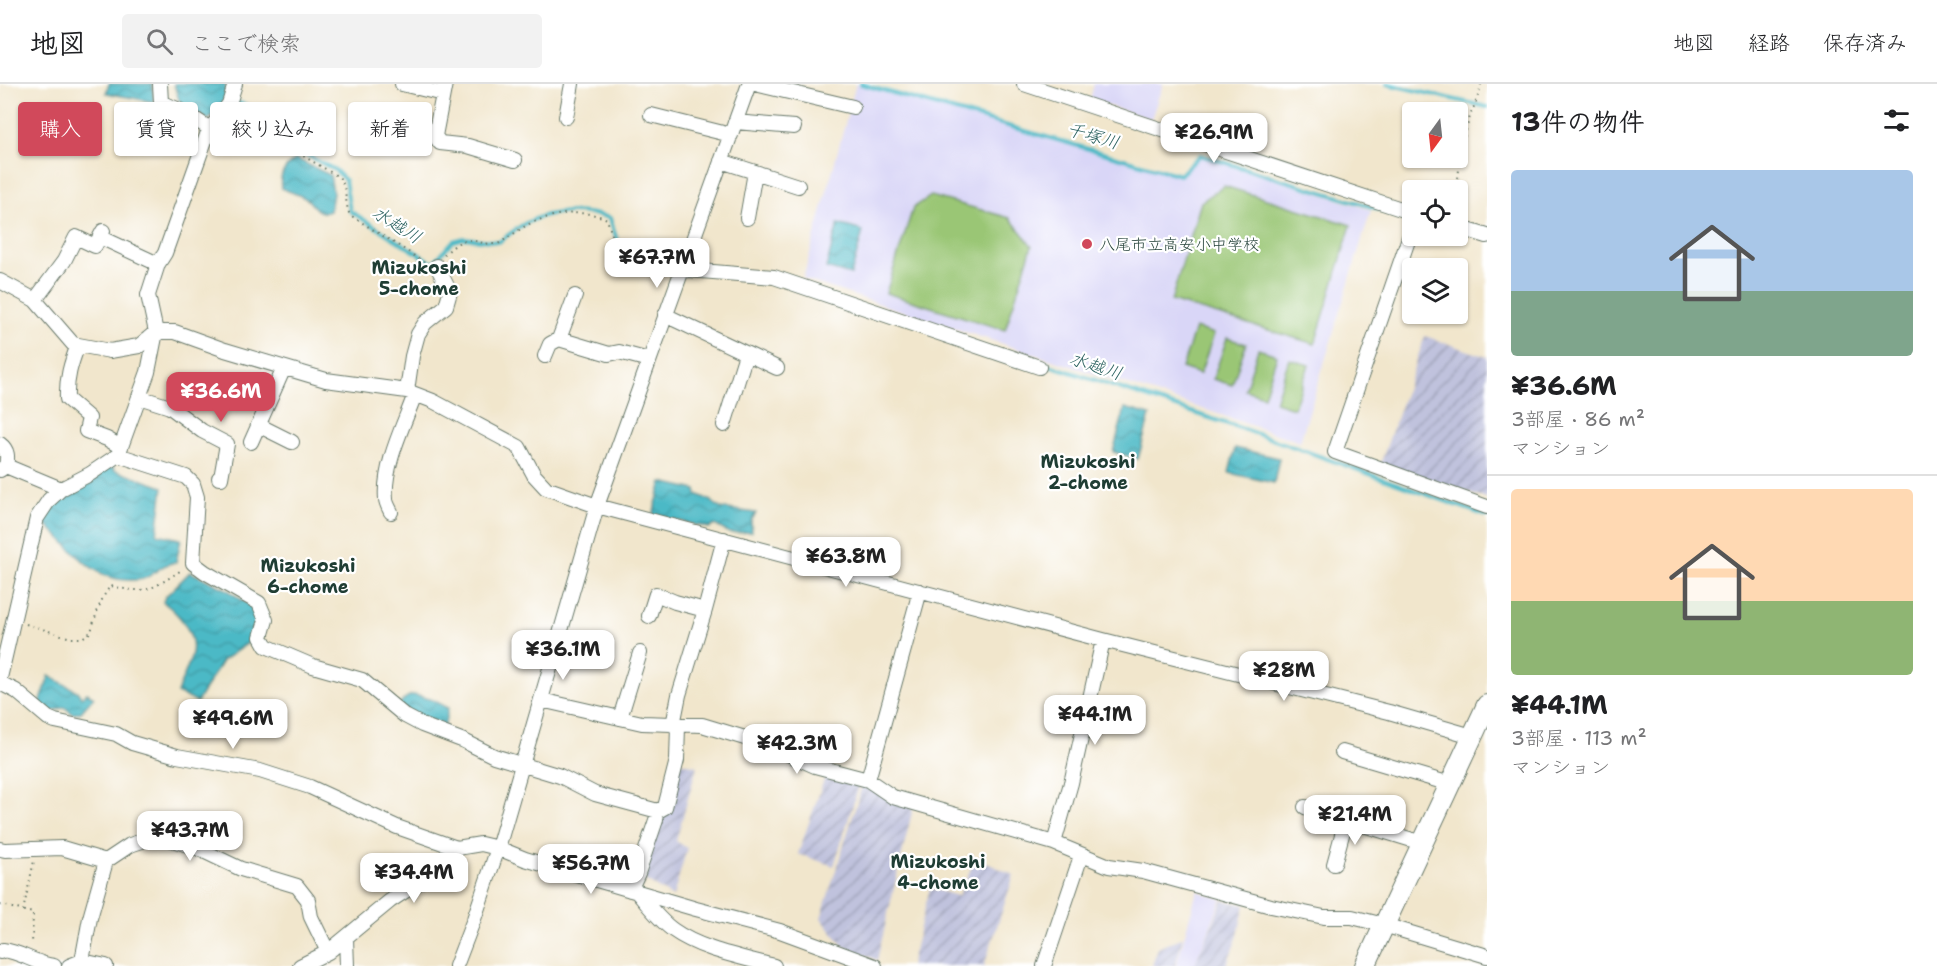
<!DOCTYPE html>
<html lang="ja">
<head>
<meta charset="utf-8">
<style>
  body { margin:0; font-family:"Shantell Sans","Klee One",sans-serif; background:#f2f2f2; color:#202124; height:100vh; display:flex; flex-direction:column; font-size:22px; white-space:nowrap }
  * { box-sizing:border-box; margin:0 }
  p { font-size:20px; color:#757577 }
  .icon { flex:none; width:33px; height:33px; fill:none; stroke:currentColor; stroke-width:2; stroke-linecap:round; stroke-linejoin:round }
  .map { position:relative; flex:1; overflow:hidden }
  .sheet { display:flex; flex-direction:column; background:#fff; width:450px }
  .sheet>* { flex:none }
  .hud { position:absolute; left:18px; top:18px; width:570px; height:54px; display:flex; gap:12px }
  .needle { width:39px; rotate:195deg }
  .buttons { position:absolute; left:1402px; top:18px; display:grid; gap:12px }
  .buttons a { display:grid; place-items:center; width:66px; height:66px; border-radius:6px; background:#fff; box-shadow:0 2px 4px #0004; font-size:30px }
  .price { position:absolute; translate:-50% -51px; padding:0 14px; border-radius:12px; background:#fff; color:#222; font-size:20px; line-height:39px; filter:drop-shadow(0 2px 3px #0008) }
  .price::after { content:''; position:absolute; left:50%; top:36px; width:18px; height:14px; margin-left:-9px; background:inherit; clip-path:polygon(0 0,100% 0,50% 100%) }
  .price.on { background:#d1495b; color:#fff }
  ul { padding:0; list-style:none }
  li { display:grid; align-content:center; gap:12px; height:318px; padding:0 24px }
  li+li { border-top:2px solid #e0e0e0 }
  li span { display:grid; place-items:center; height:186px; border-radius:6px; color:#555 }
  li>.icon { margin-inline-start:auto }
  span .icon { width:108px; height:108px; fill:#fffc; stroke-width:1 }
  li b { font-size:26px }
  h2 { display:flex; justify-content:space-between; align-items:center; height:72px; padding:0 24px; font-size:26px }
  .chip { padding:0 21px; border-radius:6px; background:#fff; box-shadow:0 2px 4px #0004; font-size:21px; line-height:54px }
  .chip.on { background:#d1495b; color:#fff }
  header { display:flex; align-items:center; gap:36px; box-sizing:border-box; height:84px; padding:0 30px; background:#fff; border-bottom:2px solid #e0e0e0 }
  header strong { font-size:28px }
  nav { display:flex; gap:33px; margin-inline-start:auto; font-size:21px }
  .search { width:420px; height:54px; background:#f2f2f2; display:flex; align-items:center; gap:15px; box-sizing:border-box; padding:0 21px; border-radius:6px; color:#757577; font-size:22px }
  main { display:flex; flex:1; min-height:0 }
  .map>svg:first-child { display:block }
  .built { fill:#d9d6f7 }
  .industrial { fill:url(#industrial-furrows) }
  .pitch { fill:#9ac674; stroke:#5c8254; stroke-width:1.5 }
  .water { fill:url(#water-waves); stroke:#367b7d; stroke-width:1.5 }
  .lines { fill:none; stroke-linecap:round; stroke-linejoin:round }
  .stream { stroke:#4cb9c6; stroke-width:4 }
  .minor-casing { stroke:#687869; stroke-width:16 }
  .highway-casing { stroke:#687869; stroke-width:22 }
  .path { stroke:#687869; stroke-width:2; stroke-dasharray:1.5 4.5; stroke-linecap:butt }
  .minor { stroke:#fff; stroke-width:14 }
  .highway { stroke:#fff; stroke-width:20 }
  .poi-dot { fill:#d1495b; stroke:#fff; stroke-width:2 }
  .labels { text-anchor:middle; stroke-width:4.5; stroke-linejoin:round; paint-order:stroke }
  .poi-label { font-size:16px; fill:#1f3d34; stroke:#fff; text-anchor:start }
  .water-label { font-size:18px; font-style:italic; fill:#2c6260; stroke:#fff }
  .neighbourhood-label { font-size:18px; font-weight:bold; fill:#1f3d34; stroke:#fff }
</style>
</head>
<body>
<header>
<strong>地図</strong>
<div class="search"><svg class="icon" aria-label="search" viewBox="0 0 24 24"><circle cx="10" cy="10" r="6"/><path d="M15 15l6 6"/></svg>ここで検索</div>
<nav><a>地図</a><a>経路</a><a>保存済み</a></nav>
</header>
<main>
<div class="map">
<svg width="1487" height="882" viewBox="0 0 1487 882">
  <defs>
    <pattern id="industrial-furrows" width="10" height="10" patternUnits="userSpaceOnUse" patternTransform="scale(1.5)"><rect width="10" height="10" fill="#c0c2dd"/><path d="M-1 1l2-2M0 10L10 0M9 11l2-2" fill="none" stroke="#9b9fb4"/></pattern>
    <pattern id="water-waves" width="16" height="10" patternUnits="userSpaceOnUse" patternTransform="scale(1.5)"><rect width="16" height="10" fill="#4cb9c6"/><path d="M0 5q4-4 8 0t8 0" fill="none" stroke="#3f98a2"/></pattern>
  </defs>
  <rect width="100%" height="100%" fill="#fff"/>
  <filter id="ink" filterUnits="userSpaceOnUse"><feTurbulence type="fractalNoise" baseFrequency=".0167" numOctaves="2"/><feDisplacementMap in="SourceGraphic" scale="12" xChannelSelector="R" yChannelSelector="G"/><feConvolveMatrix kernelMatrix="1 2 1 2 8 2 1 2 1" color-interpolation-filters="sRGB"/></filter>
  <filter id="wash" filterUnits="userSpaceOnUse"><feTurbulence type="fractalNoise" baseFrequency=".008" numOctaves="4" result="noise"/><feDisplacementMap in="SourceGraphic" scale="24" xChannelSelector="R" yChannelSelector="G"/><feGaussianBlur stdDeviation="1.35" result="paint"/><feColorMatrix in="noise" values="0 0 0 0 0 0 0 0 0 0 0 0 0 0 0 0 0 1.4 0 .05"/><feComposite in="paint" operator="in"/></filter>
  <g filter="url(#wash)">
    <rect width="100%" height="100%" fill="#f1e6cc"/>
    <path class="built" d="M856 0 1179 91 1200 71 1371 126 1300 358 1221 331 803 195Z
      M1094 0H1163L1151 35 1090 16Z
      M1197 807 1222 815 1194 882H1176Z"/>
    <path class="industrial" d="M1425 252 1487 273V415L1380 381Z
      M679 678 697 682 676 757 687 764 673 813 641 794 661 733 668 722Z
      M826 690 860 698 834 782 798 770Z
      M863 699 913 724 877 876 844 863 821 834Z
      M976 774 1014 791 984 882H910L930 804 958 812Z
      M1223 816 1245 821 1237 854 1226 882H1194Z
      M1183 853 1175 882H1152L1158 864Z"/>
    <path class="pitch" d="M1224 102 1351 141 1315 260 1171 217 1201 118Z
      M931 112 1010 134 1032 162 1005 246 886 209 913 124Z
      M1195 244 1214 250 1200 290 1182 284Z
      M1227 254 1246 260 1232 301 1213 295Z
      M1258 265 1277 271 1264 312 1245 306Z
      M1289 275 1309 281 1294 324 1275 318Z"/>
    <path class="water" d="M109 0H152L154 18 106 9Z
      M174 0H225C230 16 218 25 208 36L180 19Z
      M296 75 330 91 333 109 330 127C319 131 315 124 309 117 303 111 289 108 281 104 279 92 285 82 296 75Z
      M838 140 863 147 851 191 826 184Z
      M1125 324 1150 331 1138 375 1113 368Z
      M1235 364 1279 374 1274 399 1229 389Z
      M112 380 114 386 163 403 157 450 181 455 176 478C159 481 156 490 143 495 139 496 133 496 129 496 90 497 68 458 41 436L54 417Z
      M662 398 696 406 697 410 711 417 720 424 756 429 751 437 752 448 729 449 715 441 709 444 653 431Z
      M190 488 226 505 252 523 260 535 259 549 254 555 222 577 197 618 177 609C181 597 190 580 192 569 196 549 178 529 163 518L165 513Z
      M49 592 77 607 81 613 87 609 94 613 81 628 73 630 64 623 51 628 39 623Z
      M414 611 433 616 448 624 445 640 443 643 398 623C402 616 406 612 414 611Z"/>
    <g class="lines">
      <path class="stream" d="M861 0 1180 91 1200 71 1409 134
        M1387 0 1487 23
        M234 15 235 18 246 21 299 67 335 86 345 96 350 127 433 179 453 157 464 154 499 158C508 151 517 144 526 139 553 125 583 126 610 134 615 153 623 176 643 183 652 187 667 185 677 186
        M1040 278 1249 347 1487 432"/>
    </g>
  </g>
  <g filter="url(#ink)">
    <g class="lines">
      <defs>
        <path id="minor" d="M160 0 161 18 186 29 210 45
          M402 0 443 10 445 0
          M755 0 853 23
          M1024 0 1413 129
          M443 10 435 52 440 59 468 62 515 76
          M651 31 731 51
          M566 33 572 0
          M735 38 794 43
          M721 77 798 102
          M747 134 755 88
          M1413 142 1335 368 1487 423
          M1458 143 1487 152
          M100 153 158 180
          M681 188 689 186 774 193 1039 283
          M0 197 35 216 73 260 110 267 139 262 156 248H175L225 266 326 296 407 307 433 317 519 363 534 391 546 404 597 422 1103 556 1389 628 1472 652
          M35 216 64 177 76 153 95 162 103 147
          M665 231 777 284
          M559 255 575 212
          M78 261C71 279 66 295 67 315L89 334 86 347 107 355 121 363
          M545 272 550 260 559 255 609 270 619 268 649 276
          M407 307 412 272 418 250 425 239 446 222 450 208 437 182
          M139 313 170 323 202 347 227 360 221 394H219
          M258 341 292 358
          M724 341 746 270
          M251 358 284 284
          M0 360C8 366 8 373 6 382
          M118 371 186 393 193 400 197 413 193 479 205 488 259 519 266 536 261 553 266 562 313 582 362 596 405 632 422 641 464 657 494 672 560 692 595 710 658 727 665 723 677 676 678 642
          M0 386 6 382 61 405
          M391 428C389 424 386 419 386 415 383 381 404 341 415 310
          M649 532 656 510 675 518 705 526
          M0 594 37 434 49 416 61 405 90 390 118 371 148 288 156 248 148 211 158 180 165 169 208 48 229 20 235 0
          M0 599 16 607 48 634 55 637 116 650 132 659 177 672 260 687 310 703 397 743 457 764
          M541 616 642 639 702 641 768 661 815 682 868 696 893 713 1054 759 1109 782 1143 787 1271 822 1324 833H1352L1384 841 1487 872
          M620 634 640 569
          M673 641 679 611 705 526 724 455
          M1342 668 1450 700
          M868 696 920 507
          M1305 723 1422 759
          M1054 759 1071 699 1103 556
          M0 765 5 766 62 764 106 777
          M1334 780 1346 736
          M630 806 638 789 656 736
          M637 808C648 821 659 836 673 846 701 866 741 873 774 882
          M346 854 347 882
          M0 868 3 866C22 868 35 880 54 882
          M82 877 90 834 106 777 130 761 151 754 169 755 197 764 241 785 297 802 308 816 311 833 328 868
          M69 882 82 877 106 882
          M300 882 328 868 390 817 437 786 457 764 481 760 498 764 525 775 696 825 780 847 875 882
          M456 882 474 835 498 764 597 422 749 0
          M1044 882 1081 772"/>
        <path id="highway" d="M1365 882 1487 621"/>
      </defs>
      <use href="#minor" class="minor-casing"/>
      <use href="#highway" class="highway-casing"/>
      <path class="path" d="M293 66 339 93C348 104 344 119 350 131L424 178
        M1457 106C1459 81 1463 51 1472 27 1476 18 1479 10 1481 0
        M444 171C470 145 469 161 498 160 508 154 517 147 527 141 549 130 584 124 607 135L614 158
        M26 540 71 554H82L91 548C94 536 102 510 111 502 148 511 152 505 183 485
        M0 821 33 829 32 861
        M23 827 34 777"/>
      <use href="#minor" class="minor"/>
      <use href="#highway" class="highway"/>
    </g>
  </g>
  <circle class="poi-dot" cx="1087" cy="160" r="6"/>
  <g class="labels">
    <g class="poi-label">
      <text x="1099" y="166">八尾市立高安小中学校</text>
    </g>
    <g class="water-label">
      <text transform="translate(1093 52) rotate(16)" y="6">千塚川</text>
      <text transform="translate(397 141) rotate(32)" y="6">水越川</text>
      <text transform="translate(1096 282) rotate(18)" y="6">水越川</text>
    </g>
    <g class="neighbourhood-label">
      <text x="419" y="190">Mizukoshi<tspan x="419" dy="21">5-chome</tspan></text>
      <text x="1088" y="384">Mizukoshi<tspan x="1088" dy="21">2-chome</tspan></text>
      <text x="308" y="488">Mizukoshi<tspan x="308" dy="21">6-chome</tspan></text>
      <text x="938" y="784">Mizukoshi<tspan x="938" dy="21">4-chome</tspan></text>
    </g>
  </g>
</svg>
<div class="buttons">
<a><svg class="needle" viewBox="-14 -14 28 28"><path d="M0-13l5 13h-10z" fill="#e53935"/><path d="M0 13l5-13h-10z" fill="#757577"/></svg></a>
<a><svg class="icon" aria-label="locate" viewBox="0 0 24 24"><circle cx="12" cy="12" r="6"/><path d="M12 2v4M12 18v4M2 12h4M18 12h4"/></svg></a>
<a><svg class="icon" aria-label="layers" viewBox="0 0 24 24"><path d="M12 4l9 5-9 5-9-5zM3 14l9 5 9-5"/></svg></a>
</div>
<b class="price" style="left:1214px;top:80px">¥26.9M</b>
<b class="price" style="left:657px;top:205px">¥67.7M</b>
<b class="price on" style="left:221px;top:339px">¥36.6M</b>
<b class="price" style="left:846px;top:504px">¥63.8M</b>
<b class="price" style="left:563px;top:597px">¥36.1M</b>
<b class="price" style="left:1284px;top:618px">¥28M</b>
<b class="price" style="left:1095px;top:662px">¥44.1M</b>
<b class="price" style="left:233px;top:666px">¥49.6M</b>
<b class="price" style="left:797px;top:691px">¥42.3M</b>
<b class="price" style="left:1355px;top:762px">¥21.4M</b>
<b class="price" style="left:190px;top:778px">¥43.7M</b>
<b class="price" style="left:591px;top:811px">¥56.7M</b>
<b class="price" style="left:414px;top:820px">¥34.4M</b>
<div class="hud">
<a class="chip on">購入</a>
<a class="chip">賃貸</a>
<a class="chip">絞り込み</a>
<a class="chip">新着</a>
</div>
</div>
<section class="sheet">
<h2>13件の物件<svg class="icon" aria-label="filters" viewBox="0 0 24 24"><path d="M4 7h16M4 17h16"/><circle cx="9" cy="7" r="2"/><circle cx="15" cy="17" r="2"/></svg></h2>
<ul>
<li><span style="background:linear-gradient(#a9c7e8 65%,#7fa58c 0)"><svg class="icon" aria-label="home" viewBox="0 0 24 24"><path d="M3 11l9-7 9 7M6 9v11h12V9"/></svg></span><div><b>¥36.6M</b><p>3部屋 · 86 m²</p><p>マンション</p></div></li>
<li><span style="background:linear-gradient(#ffd9b3 60%,#8fb573 0)"><svg class="icon" aria-label="home" viewBox="0 0 24 24"><path d="M3 11l9-7 9 7M6 9v11h12V9"/></svg></span><div><b>¥44.1M</b><p>3部屋 · 113 m²</p><p>マンション</p></div></li>
</ul>
</section>
</main>
</body>
</html>
